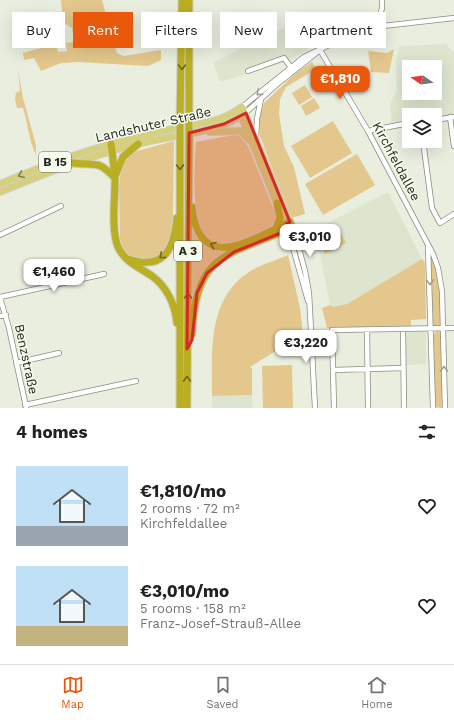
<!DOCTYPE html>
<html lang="en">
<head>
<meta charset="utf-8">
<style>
  body { margin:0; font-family:"Work Sans",sans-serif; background:#f6f6f6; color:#202124; height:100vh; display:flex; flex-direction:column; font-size:15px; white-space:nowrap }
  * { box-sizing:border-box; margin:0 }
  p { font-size:13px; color:#757577 }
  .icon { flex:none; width:22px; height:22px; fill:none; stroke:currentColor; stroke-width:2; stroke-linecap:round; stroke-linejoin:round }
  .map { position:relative; height:408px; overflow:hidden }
  .drawer { display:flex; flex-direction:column; background:#fff; flex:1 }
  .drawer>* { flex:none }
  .banner { position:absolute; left:12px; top:12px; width:430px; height:36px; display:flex; gap:8px }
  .needle { width:26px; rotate:283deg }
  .fabs { position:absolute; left:402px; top:60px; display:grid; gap:8px }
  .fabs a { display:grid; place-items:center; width:40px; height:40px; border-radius:0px; background:#fff; box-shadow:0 4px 16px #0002; font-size:20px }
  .price { position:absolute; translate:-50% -34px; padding:0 9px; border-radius:8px; background:#fff; color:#222; font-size:13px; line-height:26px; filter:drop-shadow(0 1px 2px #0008) }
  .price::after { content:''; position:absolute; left:50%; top:24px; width:12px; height:9px; margin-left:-6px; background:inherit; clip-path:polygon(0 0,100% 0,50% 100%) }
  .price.on { background:#ea580c; color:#fff }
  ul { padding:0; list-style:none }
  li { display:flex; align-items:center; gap:12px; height:100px; padding:0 16px }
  li span { display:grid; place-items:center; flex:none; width:112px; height:80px; border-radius:0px; color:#555 }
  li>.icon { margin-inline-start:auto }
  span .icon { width:48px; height:48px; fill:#fffc; stroke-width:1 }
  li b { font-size:17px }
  h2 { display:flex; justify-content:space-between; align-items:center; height:48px; padding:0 16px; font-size:17px }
  .chip { padding:0 14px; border-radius:0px; background:#fff; box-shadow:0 4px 16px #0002; font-size:14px; line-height:36px }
  .chip.on { background:#ea580c; color:#fff }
  .tabs { display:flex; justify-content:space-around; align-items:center; height:56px; border-top:1px solid #e0e0e0; background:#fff; font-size:11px; color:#757577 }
  .tabs a { display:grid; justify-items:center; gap:2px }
  .tabs .on { color:#ea580c }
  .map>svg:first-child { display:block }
  .built { fill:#dde5cf; fill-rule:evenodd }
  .green { fill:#e3c78c }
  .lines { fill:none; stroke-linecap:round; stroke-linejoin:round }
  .minor-casing { stroke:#898e81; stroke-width:6 }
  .major-casing { stroke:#cfd0ce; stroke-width:8 }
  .highway-casing { stroke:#cfd0ce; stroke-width:9 }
  .minor { stroke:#fff; stroke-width:4.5 }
  .major { stroke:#d6cf7b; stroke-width:6 }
  .highway { stroke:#baaf23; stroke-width:7 }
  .highway-bridge-casing { stroke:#cfd0ce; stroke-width:9; stroke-linecap:butt }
  .highway-bridge { stroke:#baaf23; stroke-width:7 }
  .oneway { stroke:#696522 }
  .oneway2 { stroke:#9d9e9c }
  .oneway3 { stroke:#7e7c4e }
  .marked { fill:#d62828; fill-opacity:0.2; stroke:#d62828; stroke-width:3; stroke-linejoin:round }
  .labels { text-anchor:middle; stroke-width:3; stroke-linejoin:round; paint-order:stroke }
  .shield { fill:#f6fced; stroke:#64685f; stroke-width:1 }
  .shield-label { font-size:12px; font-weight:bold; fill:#262822 }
  .street-label { font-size:13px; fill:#262822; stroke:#f6fced }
</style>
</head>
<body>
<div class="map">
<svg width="454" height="408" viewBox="0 0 454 408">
  <rect width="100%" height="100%" fill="#e9eedf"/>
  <path class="built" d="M299 22 308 50 285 62 220 82 213 63 276 31Z
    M446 44 454 53V114L435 117V115H409V121L392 124 390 104 397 91 396 61 399 46ZM409 67H435V93H409Z
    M388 192 422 259 347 304 333 307 330 305 320 254 317 248 310 246 308 239 316 229Z
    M426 331V364L405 365 406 333Z
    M252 395 253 408H212V396Z"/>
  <path class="green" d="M60 0H102L117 53 124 56 161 50V60L148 66 79 62 61 63 41 71 34 58 24 60 23 53 41 48 40 35 55 36 58 52 67 51 66 43 74 42 72 28 63 22 61 1Z
    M394 49 389 73 371 72 368 51 387 53Z
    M312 62 316 69 286 87 280 99 279 114 284 146 294 167 305 214 291 218 260 136 259 118 264 103 297 72Z
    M18 70 23 98 36 145V155C29 141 28 124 23 108H17L15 99 16 93 20 91Z
    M305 85 312 97 299 105 292 93Z
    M314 98 320 108 306 116 301 106Z
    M333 121 352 153 310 178 291 146Z
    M234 135 239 136 248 146 277 217 273 227C260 232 238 245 224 245 186 245 195 168 196 142Z
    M174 141 173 218H174L172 236 163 254 146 262C132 257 124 255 120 239L119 187 121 166 125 161 133 152Z
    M357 154 375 185 323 215 305 184Z
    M192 225C200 242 207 250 226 251L208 267 201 276 192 297Z
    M339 230 346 243 325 254 319 241Z
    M288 255 300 308 303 334 250 367 252 368V395L212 396C212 354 207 302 246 274 258 265 275 261 288 255Z
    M432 255 440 287 441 323 439 327 433 326 432 323 431 257Z
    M422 259 425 263 426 319 411 320V326L327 328 322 308 330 305 333 307 347 304Z
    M437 331 442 333 443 406 441 408 435 407 433 335Z
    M292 365 293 408H263L262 366Z"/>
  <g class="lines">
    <defs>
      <path id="minor" d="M377 27 382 8V0
        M320 50 368 131 433 254 438 268 442 291 445 408
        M248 71 284 58 292 69
        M242 107 304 57 350 35 363 30 383 26 454 18
        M243 115 276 85 320 50
        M450 117 454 146
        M435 120 454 117
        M368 131 409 123
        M256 138 257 119 261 99
        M423 141 432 208 440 223 454 214
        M293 227 305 271 309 293 315 408
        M288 230 308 301
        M0 235 61 206
        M428 247 433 408
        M0 297 104 274
        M0 298 9 328 26 407
        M0 316 6 315
        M403 329 404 408
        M367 330 368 408
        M16 363 59 353
        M333 370 403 368
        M25 405 136 381
        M334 408 332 330 454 328"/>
      <path id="major" d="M240 113 287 228
        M210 132 240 131 249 140
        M0 184C37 169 73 154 112 144 133 138 155 133 177 128 205 122 217 124 242 107L292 226
        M0 192C45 173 91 155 138 144 172 135 211 134 241 116"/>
      <path id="highway" d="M189 0V119
        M180 121 182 0
        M111 144C113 156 114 168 115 180 115 200 111 229 118 247 125 262 139 267 152 276 167 287 175 305 177 323
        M73 163C96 166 97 159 115 178
        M116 174 123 157 138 144
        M192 207C199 276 252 239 290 222
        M276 228 280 218 277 203
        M128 259C164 271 174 249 177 218
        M192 334C196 250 227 257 293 227
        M180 408V141
        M187 408 189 140"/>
    </defs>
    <use href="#minor" class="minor-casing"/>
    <use href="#major" class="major-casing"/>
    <use href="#highway" class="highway-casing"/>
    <use href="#minor" class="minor"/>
    <use href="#major" class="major"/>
    <use href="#highway" class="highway"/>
    <defs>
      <path id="highway-bridge" d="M189 140V119
        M180 141V121"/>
    </defs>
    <use href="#highway-bridge" class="highway-bridge-casing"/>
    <use href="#highway-bridge" class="highway-bridge"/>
  </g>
  <defs><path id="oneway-chevron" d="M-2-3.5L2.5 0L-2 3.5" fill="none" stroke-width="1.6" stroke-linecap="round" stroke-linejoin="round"/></defs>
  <g class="oneway">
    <use href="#oneway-chevron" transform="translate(182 67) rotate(90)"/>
    <use href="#oneway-chevron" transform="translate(180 167) rotate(89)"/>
    <use href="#oneway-chevron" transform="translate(213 245) rotate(-159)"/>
    <use href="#oneway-chevron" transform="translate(162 256) rotate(141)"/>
    <use href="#oneway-chevron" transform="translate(188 296) rotate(-90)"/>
    <use href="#oneway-chevron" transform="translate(187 379) rotate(-90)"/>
  </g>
  <g class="oneway2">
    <use href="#oneway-chevron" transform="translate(259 93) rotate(140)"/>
    <use href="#oneway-chevron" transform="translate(430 282) rotate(89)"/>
    <use href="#oneway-chevron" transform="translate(444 369) rotate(-91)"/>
  </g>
  <use class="oneway3" href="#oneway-chevron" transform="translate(21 175) rotate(157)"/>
  <path class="marked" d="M246 113 290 222 286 224 288 230 234 252 207 273 197 293 192 340 187 349 189 133 224 124Z"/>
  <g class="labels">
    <g class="shield">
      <rect x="39" y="152" width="32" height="20" rx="3"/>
      <rect x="174" y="241" width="28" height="20" rx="3"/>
    </g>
    <g class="shield-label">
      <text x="55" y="166">B 15</text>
      <text x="188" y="255">A 3</text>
    </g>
    <g class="street-label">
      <text transform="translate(153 124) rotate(-13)" y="5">Landshuter Straße</text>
      <text transform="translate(397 161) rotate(62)" y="5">Kirchfeldallee</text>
      <text transform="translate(27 359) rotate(78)" y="5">Benzstraße</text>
    </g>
  </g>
</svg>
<div class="fabs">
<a><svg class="needle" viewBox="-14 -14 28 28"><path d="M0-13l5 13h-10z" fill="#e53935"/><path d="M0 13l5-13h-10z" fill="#757577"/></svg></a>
<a><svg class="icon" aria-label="layers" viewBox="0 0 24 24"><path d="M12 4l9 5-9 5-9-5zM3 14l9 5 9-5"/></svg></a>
</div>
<b class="price on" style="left:340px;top:100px">€1,810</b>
<b class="price" style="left:310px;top:258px">€3,010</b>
<b class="price" style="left:54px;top:293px">€1,460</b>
<b class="price" style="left:306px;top:364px">€3,220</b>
<div class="banner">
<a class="chip">Buy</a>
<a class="chip on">Rent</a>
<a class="chip">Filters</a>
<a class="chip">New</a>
<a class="chip">Apartment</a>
</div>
</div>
<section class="drawer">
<h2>4 homes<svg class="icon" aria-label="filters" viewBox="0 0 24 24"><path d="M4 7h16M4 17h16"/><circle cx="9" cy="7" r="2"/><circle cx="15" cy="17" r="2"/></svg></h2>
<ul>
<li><span style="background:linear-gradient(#bfe0f5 75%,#9aa5b1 0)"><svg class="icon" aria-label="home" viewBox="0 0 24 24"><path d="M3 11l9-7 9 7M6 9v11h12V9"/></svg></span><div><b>€1,810/mo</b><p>2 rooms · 72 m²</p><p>Kirchfeldallee</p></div><svg class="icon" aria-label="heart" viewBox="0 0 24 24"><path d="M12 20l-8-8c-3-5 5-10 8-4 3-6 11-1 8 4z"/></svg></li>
<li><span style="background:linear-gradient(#bfe0f5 75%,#c2b280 0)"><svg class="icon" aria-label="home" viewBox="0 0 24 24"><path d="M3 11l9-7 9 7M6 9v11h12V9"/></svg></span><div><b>€3,010/mo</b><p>5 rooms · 158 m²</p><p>Franz-Josef-Strauß-Allee</p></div><svg class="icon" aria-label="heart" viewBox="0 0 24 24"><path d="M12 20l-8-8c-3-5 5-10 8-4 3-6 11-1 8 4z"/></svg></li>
</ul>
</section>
<nav class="tabs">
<a class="on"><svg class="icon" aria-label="map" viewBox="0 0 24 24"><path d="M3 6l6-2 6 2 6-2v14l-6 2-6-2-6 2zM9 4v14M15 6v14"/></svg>Map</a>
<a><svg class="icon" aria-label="saved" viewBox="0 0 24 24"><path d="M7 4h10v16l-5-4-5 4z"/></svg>Saved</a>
<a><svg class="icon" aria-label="home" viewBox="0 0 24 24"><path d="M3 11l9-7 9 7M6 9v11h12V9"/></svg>Home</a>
</nav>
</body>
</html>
